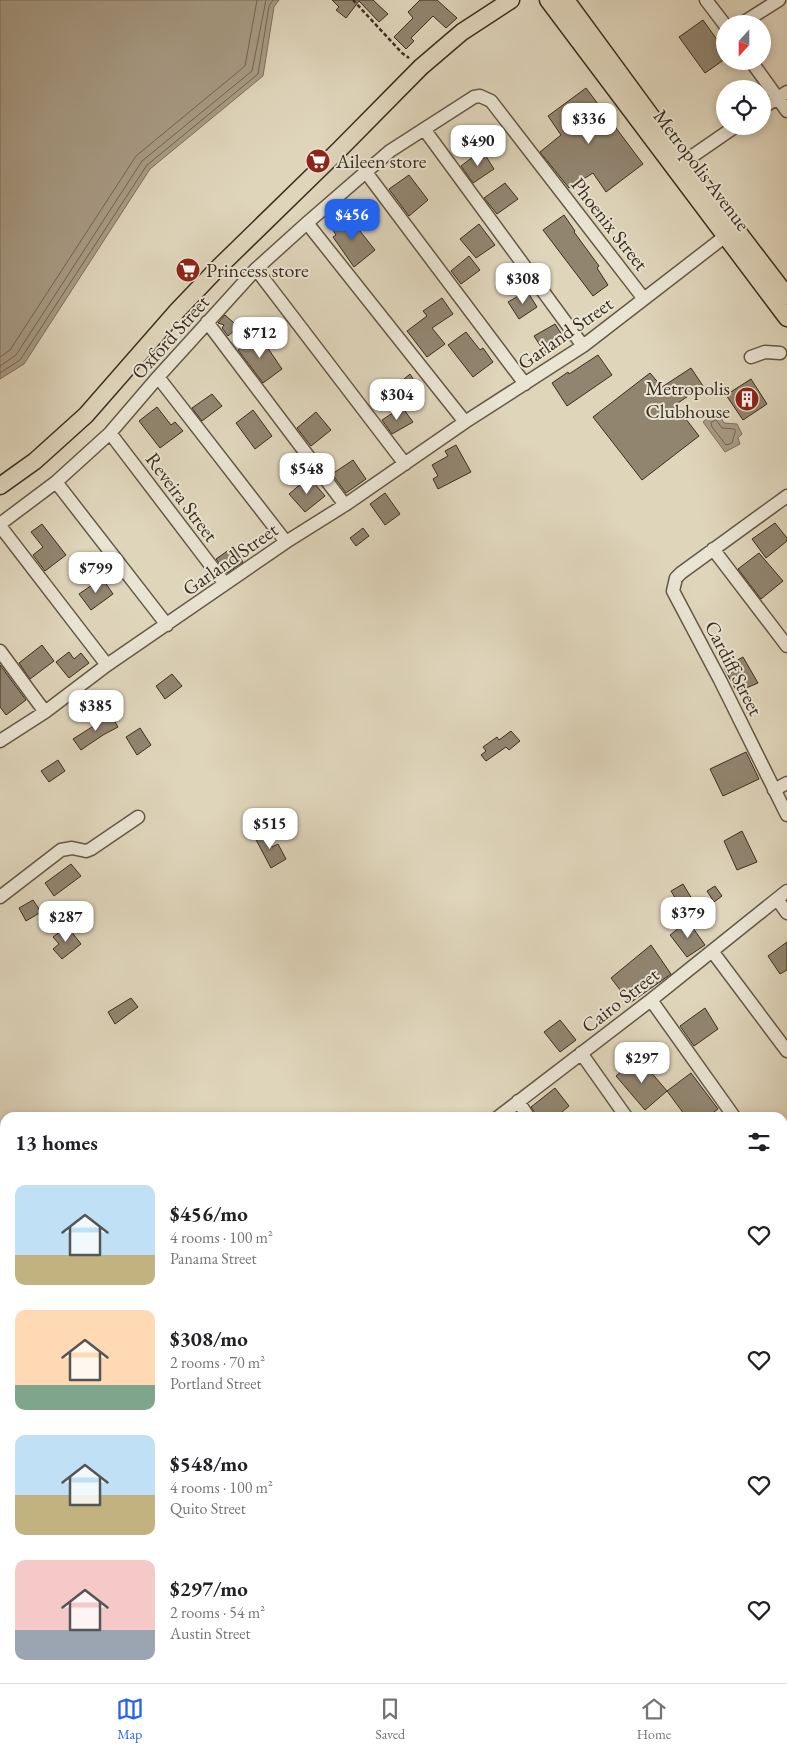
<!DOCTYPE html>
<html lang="en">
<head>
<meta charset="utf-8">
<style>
  body { margin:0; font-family:"EB Garamond",serif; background:#f6f6f6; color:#202124; height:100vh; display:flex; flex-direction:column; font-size:19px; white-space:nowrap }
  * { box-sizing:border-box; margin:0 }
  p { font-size:16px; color:#757577 }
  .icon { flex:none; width:28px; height:28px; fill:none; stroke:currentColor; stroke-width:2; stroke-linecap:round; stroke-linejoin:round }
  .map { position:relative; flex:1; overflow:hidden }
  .panel { position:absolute; left:0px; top:1112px; width:788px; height:571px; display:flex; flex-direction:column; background:#fff; border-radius:15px 15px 0 0; box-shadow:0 2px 8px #0003 }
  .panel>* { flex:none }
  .needle { width:32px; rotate:201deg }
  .buttons { position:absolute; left:716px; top:15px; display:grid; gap:10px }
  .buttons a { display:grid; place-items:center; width:55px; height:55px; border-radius:50%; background:#fff; box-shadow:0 2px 8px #0003; font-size:25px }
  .price { position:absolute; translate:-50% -42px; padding:0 11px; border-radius:10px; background:#fff; color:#222; font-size:16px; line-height:32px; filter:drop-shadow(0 1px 2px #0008) }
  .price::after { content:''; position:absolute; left:50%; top:30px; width:15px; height:11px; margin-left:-8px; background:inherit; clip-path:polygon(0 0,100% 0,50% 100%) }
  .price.on { background:#2563eb; color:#fff }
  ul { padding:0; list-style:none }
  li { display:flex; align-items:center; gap:15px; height:125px; padding:0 15px }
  li span { display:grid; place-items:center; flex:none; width:140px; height:100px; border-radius:10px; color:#555 }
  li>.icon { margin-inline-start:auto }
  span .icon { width:60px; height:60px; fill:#fffc; stroke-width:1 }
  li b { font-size:21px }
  h2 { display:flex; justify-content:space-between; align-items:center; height:60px; padding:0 15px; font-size:21px }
  .dock { display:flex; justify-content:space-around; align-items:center; height:70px; border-top:1px solid #e0e0e0; background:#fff; font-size:14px; color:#757577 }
  .dock a { display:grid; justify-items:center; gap:2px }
  .dock .on { color:#2563eb }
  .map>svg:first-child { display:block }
  .water { fill:#a89c86; stroke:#7d705d }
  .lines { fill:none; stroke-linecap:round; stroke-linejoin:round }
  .shore { stroke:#726552; stroke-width:1 }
  .building { fill:#918570; stroke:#3c2e1f }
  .minor-casing { stroke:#655846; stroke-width:15 }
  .major-casing { stroke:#3c2e1f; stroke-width:19 }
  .path { stroke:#3c2e1f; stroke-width:2.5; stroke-dasharray:4 2.5; stroke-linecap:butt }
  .minor { stroke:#eae4d3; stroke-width:12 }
  .major { stroke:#dfd5bb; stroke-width:16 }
  .labels { text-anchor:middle; stroke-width:4; stroke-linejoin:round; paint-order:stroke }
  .poi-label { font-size:20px; fill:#3c2e1f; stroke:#eae4d3; text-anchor:start }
  .street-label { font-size:20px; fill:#3c2e1f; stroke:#eae4d3 }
</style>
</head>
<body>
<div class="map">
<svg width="787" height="1683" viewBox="0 0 787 1683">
  <rect width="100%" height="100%" fill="#dfd5bb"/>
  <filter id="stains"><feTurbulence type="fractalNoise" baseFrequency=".004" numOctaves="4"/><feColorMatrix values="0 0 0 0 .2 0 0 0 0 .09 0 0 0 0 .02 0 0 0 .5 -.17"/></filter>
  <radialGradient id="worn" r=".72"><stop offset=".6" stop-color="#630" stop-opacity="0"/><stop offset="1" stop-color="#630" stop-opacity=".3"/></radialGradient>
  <path class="water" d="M0 0H279L274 7 263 76 150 169 24 364 0 379Z
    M717 411 724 423 737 424 742 434 738 438 740 444 725 452 703 422Z"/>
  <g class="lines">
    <path class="shore" d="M0 357 10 350 136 156 245 66 257 0
      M0 366 16 355 142 161 252 71 266 0
      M0 373 20 360 147 165 258 74 269 6 273 0
      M716 420 722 428C740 430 736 426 732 443L726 445 712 427 711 423Z"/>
  </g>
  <path class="building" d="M332 0H373L388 14 379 22 359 1 346 18 336 10 339 7Z
    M420 0H437L457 18 446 28 433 16 411 38 414 41 406 49 394 37 413 18 408 12Z
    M703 20 725 51V59L705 73 679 37Z
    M586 88 643 164 606 192 593 173 569 188 540 152 561 135 548 116Z
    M482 150 494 169 473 183 461 166Z
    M409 175 428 200 409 216 389 189Z
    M505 183 518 199 497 214 484 198Z
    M564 215 575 231 574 232 599 266 597 268 608 285 593 296 543 230Z
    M348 216 375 250 354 267 333 237 336 235 331 227 340 218 343 222Z
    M479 224 495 245 476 258 460 239Z
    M469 256 480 270 461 284 451 271Z
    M527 291 537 307 519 319 508 302Z
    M442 298 453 314 432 328 445 344 427 357 407 331 427 316 423 311Z
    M225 315 242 330 236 329 228 336 222 328 224 325 218 323Z
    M555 324 566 341 545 353 534 336Z
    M466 332 480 350 483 348 493 362 473 377 448 345Z
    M259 335 282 369 263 383 238 350Z
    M598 355 612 375 567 406 552 383 568 372 569 374Z
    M691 368 703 386 675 405 699 436 642 480 593 417 650 373 662 387Z
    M410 374 415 382 419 380 424 389 402 403 392 389Z
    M751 379 767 404 743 420 726 395Z
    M212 394 222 406 202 421 192 408Z
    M157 407 171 425 175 422 183 431 160 448 139 421Z
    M402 407 413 422 392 434 382 420Z
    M253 410 272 436 255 449 236 423Z
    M316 412 331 430 311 446 297 428Z
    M456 445 471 472 438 489 433 479 438 476 432 465 448 456 445 451Z
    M353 460 366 479 346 493 332 474Z
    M309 477 325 496 305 512 289 494Z
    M385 493 400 514 385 525 370 504Z
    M775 523 787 538V541L766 558 752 539Z
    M42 524 66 555 45 571 33 555 43 547 31 532Z
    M363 528 369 536 356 546 350 538Z
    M233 547 243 562 227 573 216 559Z
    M759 553 783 581 761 599 738 569Z
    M102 578 113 594 91 610 79 594Z
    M42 645 54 661 30 679 19 663Z
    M69 652 74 659 81 653 89 663 69 678 56 662Z
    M743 657 758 683 737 692 724 668Z
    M0 665 26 700 6 715 0 707Z
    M172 674 182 686 165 699 156 686Z
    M111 715 118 727 103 735 81 750 73 739Z
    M140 728 151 745 137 755 126 737Z
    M511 731 520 741 509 750 506 747 486 761 481 755 486 751 483 747 497 737 499 740Z
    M746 752 759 779 723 796 710 769Z
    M58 760 65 771 49 782 41 771Z
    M263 831 272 847 278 844 286 859 271 868 254 836Z
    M742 831 757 862 737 870 724 841Z
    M71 864 81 876 54 896 45 883Z
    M683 884 692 899 680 906 671 891Z
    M715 886 722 896 714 902 707 891Z
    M33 900 41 912 26 921 19 908Z
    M688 921 705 945 687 957 670 935Z
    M67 926 81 944 62 959 53 949 59 944 53 937Z
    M787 942V970L780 974 768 956Z
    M651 945 671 974 630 1003 611 978Z
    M131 998 138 1007 115 1024 108 1012Z
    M705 1008 718 1029 694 1046 680 1026Z
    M560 1020 576 1040 560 1052 544 1032Z
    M638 1057 667 1091 645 1110 616 1076Z
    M691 1073 718 1109 706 1118H687L667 1091Z
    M555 1088 569 1106 555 1118H538L531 1107Z"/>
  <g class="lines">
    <defs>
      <path id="minor" d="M706 0 725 25
        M741 24 779 0
        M751 61 787 111
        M762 108 787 92
        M424 129 583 346
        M678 166 736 126
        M365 171 525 384
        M307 223 465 422
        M256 269 405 464
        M207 322 345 505
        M751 357 765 352 780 353
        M158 377 286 542
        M110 433 225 584
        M56 482 167 625
        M787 496 681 573 676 578 673 591 720 680 787 815
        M0 524 56 482 110 433 158 377 256 269 307 223 390 151 474 97 480 96 491 101 644 299
        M0 526 107 665
        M713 549 787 646
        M0 651 45 712
        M0 741 45 712 107 665 286 542 345 505 465 422 583 346 732 231
        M774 790 787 783
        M0 897 61 850 72 848 86 851 91 849 138 817
        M777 899 787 913
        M712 951 787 1051
        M651 1000 735 1118
        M581 1053 627 1118
        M518 1101 529 1118
        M497 1118 651 1000 787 891
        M782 1184 787 1190
        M782 1280 787 1278
        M782 1399 787 1396
        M0 1482 5 1489
        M782 1495 787 1492
        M0 1512 5 1507
        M782 1588 787 1586
        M0 1616 5 1622
        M782 1671 787 1669
        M47 1679 50 1683
        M521 1679 524 1683
        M144 1683 150 1679
        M313 1683 319 1679
        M619 1683 626 1679
        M763 1683 770 1679"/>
      <path id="major" d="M548 0 787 318
        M566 0 684 161 787 296
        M0 486 35 461 86 415 177 311 219 267 339 150 421 67 462 32 511 0"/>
    </defs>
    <use href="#minor" class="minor-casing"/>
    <use href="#major" class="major-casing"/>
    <path class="path" d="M353 0 402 53 409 58
      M782 1422 787 1430"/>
    <use href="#minor" class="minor"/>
    <use href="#major" class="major"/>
  </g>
  <defs>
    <symbol id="supermarket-disc" viewBox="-11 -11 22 22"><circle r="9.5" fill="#8f2418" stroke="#eae4d3"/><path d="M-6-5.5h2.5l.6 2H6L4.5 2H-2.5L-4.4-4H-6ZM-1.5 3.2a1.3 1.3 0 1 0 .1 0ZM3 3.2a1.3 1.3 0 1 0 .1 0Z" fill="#fff"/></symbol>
    <symbol id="building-disc" viewBox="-11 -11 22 22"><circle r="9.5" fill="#8f2418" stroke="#eae4d3"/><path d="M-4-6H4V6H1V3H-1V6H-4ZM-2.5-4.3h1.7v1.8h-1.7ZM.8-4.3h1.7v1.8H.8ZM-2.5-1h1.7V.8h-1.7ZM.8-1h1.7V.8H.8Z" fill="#fff"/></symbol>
  </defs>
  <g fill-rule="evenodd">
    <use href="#supermarket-disc" x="304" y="147" width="28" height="28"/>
    <use href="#supermarket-disc" x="174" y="256" width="28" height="28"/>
    <use href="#building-disc" x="733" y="385" width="28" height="28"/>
  </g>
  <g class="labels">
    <g class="poi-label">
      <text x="336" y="168">Aileen store</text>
      <text x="206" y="277">Princess store</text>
      <text x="730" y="395" text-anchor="end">Metropolis<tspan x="730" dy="23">Clubhouse</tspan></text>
    </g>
    <g class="street-label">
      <text transform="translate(702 170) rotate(53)" y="7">Metropolis Avenue</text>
      <text transform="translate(610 224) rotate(52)" y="7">Phoenix Street</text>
      <text transform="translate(565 333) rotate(-35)" y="7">Garland Street</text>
      <text transform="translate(170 337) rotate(-48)" y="7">Oxford Street</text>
      <text transform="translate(182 497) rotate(53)" y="7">Reveira Street</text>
      <text transform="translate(230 559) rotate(-35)" y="7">Garland Street</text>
      <text transform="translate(734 668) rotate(63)" y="7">Cardiff Street</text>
      <text transform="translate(620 1000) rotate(-38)" y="7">Cairo Street</text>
    </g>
  </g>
  <rect width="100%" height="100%" filter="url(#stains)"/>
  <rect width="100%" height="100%" fill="url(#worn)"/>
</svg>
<div class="buttons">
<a><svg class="needle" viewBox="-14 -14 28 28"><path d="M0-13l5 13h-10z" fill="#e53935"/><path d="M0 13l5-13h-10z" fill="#757577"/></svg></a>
<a><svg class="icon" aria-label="locate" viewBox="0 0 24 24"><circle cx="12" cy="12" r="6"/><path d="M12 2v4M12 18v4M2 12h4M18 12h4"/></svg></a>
</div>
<b class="price" style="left:589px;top:145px">$336</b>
<b class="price" style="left:478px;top:167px">$490</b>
<b class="price on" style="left:352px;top:241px">$456</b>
<b class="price" style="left:523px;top:305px">$308</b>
<b class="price" style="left:260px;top:359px">$712</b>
<b class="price" style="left:397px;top:421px">$304</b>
<b class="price" style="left:307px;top:495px">$548</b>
<b class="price" style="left:96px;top:594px">$799</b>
<b class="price" style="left:96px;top:732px">$385</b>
<b class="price" style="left:270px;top:850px">$515</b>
<b class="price" style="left:688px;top:939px">$379</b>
<b class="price" style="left:66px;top:943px">$287</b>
<b class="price" style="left:642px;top:1084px">$297</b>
<section class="panel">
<h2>13 homes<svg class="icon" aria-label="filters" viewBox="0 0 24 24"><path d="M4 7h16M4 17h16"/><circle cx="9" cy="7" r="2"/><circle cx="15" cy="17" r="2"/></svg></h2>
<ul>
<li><span style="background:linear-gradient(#bfe0f5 70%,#c2b280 0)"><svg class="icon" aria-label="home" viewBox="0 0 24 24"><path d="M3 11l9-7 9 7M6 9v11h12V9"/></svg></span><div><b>$456/mo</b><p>4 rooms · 100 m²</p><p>Panama Street</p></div><svg class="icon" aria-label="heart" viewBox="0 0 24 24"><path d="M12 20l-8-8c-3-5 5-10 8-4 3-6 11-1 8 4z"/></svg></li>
<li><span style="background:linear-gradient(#ffd9b3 75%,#7fa58c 0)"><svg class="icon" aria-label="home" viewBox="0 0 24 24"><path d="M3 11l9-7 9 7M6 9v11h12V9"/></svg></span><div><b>$308/mo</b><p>2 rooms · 70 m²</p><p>Portland Street</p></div><svg class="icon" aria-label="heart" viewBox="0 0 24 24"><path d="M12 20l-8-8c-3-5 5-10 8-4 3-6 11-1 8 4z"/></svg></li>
<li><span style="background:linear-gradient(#bfe0f5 60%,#c2b280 0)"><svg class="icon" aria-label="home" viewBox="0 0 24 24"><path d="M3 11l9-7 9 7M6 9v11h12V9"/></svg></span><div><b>$548/mo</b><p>4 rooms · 100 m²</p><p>Quito Street</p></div><svg class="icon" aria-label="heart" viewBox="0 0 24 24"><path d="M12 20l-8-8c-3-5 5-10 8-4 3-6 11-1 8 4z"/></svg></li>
<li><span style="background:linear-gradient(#f6c9c9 70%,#9aa5b1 0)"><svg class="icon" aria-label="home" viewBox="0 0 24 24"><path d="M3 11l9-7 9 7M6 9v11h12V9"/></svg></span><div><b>$297/mo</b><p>2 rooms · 54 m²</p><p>Austin Street</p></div><svg class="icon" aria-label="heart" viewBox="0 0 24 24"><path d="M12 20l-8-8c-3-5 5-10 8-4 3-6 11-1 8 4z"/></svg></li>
</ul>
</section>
</div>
<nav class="dock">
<a class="on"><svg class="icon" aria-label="map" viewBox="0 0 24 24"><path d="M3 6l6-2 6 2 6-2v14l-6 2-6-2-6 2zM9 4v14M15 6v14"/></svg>Map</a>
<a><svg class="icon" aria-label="saved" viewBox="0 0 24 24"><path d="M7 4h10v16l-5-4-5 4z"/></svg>Saved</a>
<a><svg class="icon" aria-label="home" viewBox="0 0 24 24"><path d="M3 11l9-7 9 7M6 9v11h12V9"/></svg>Home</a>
</nav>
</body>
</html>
